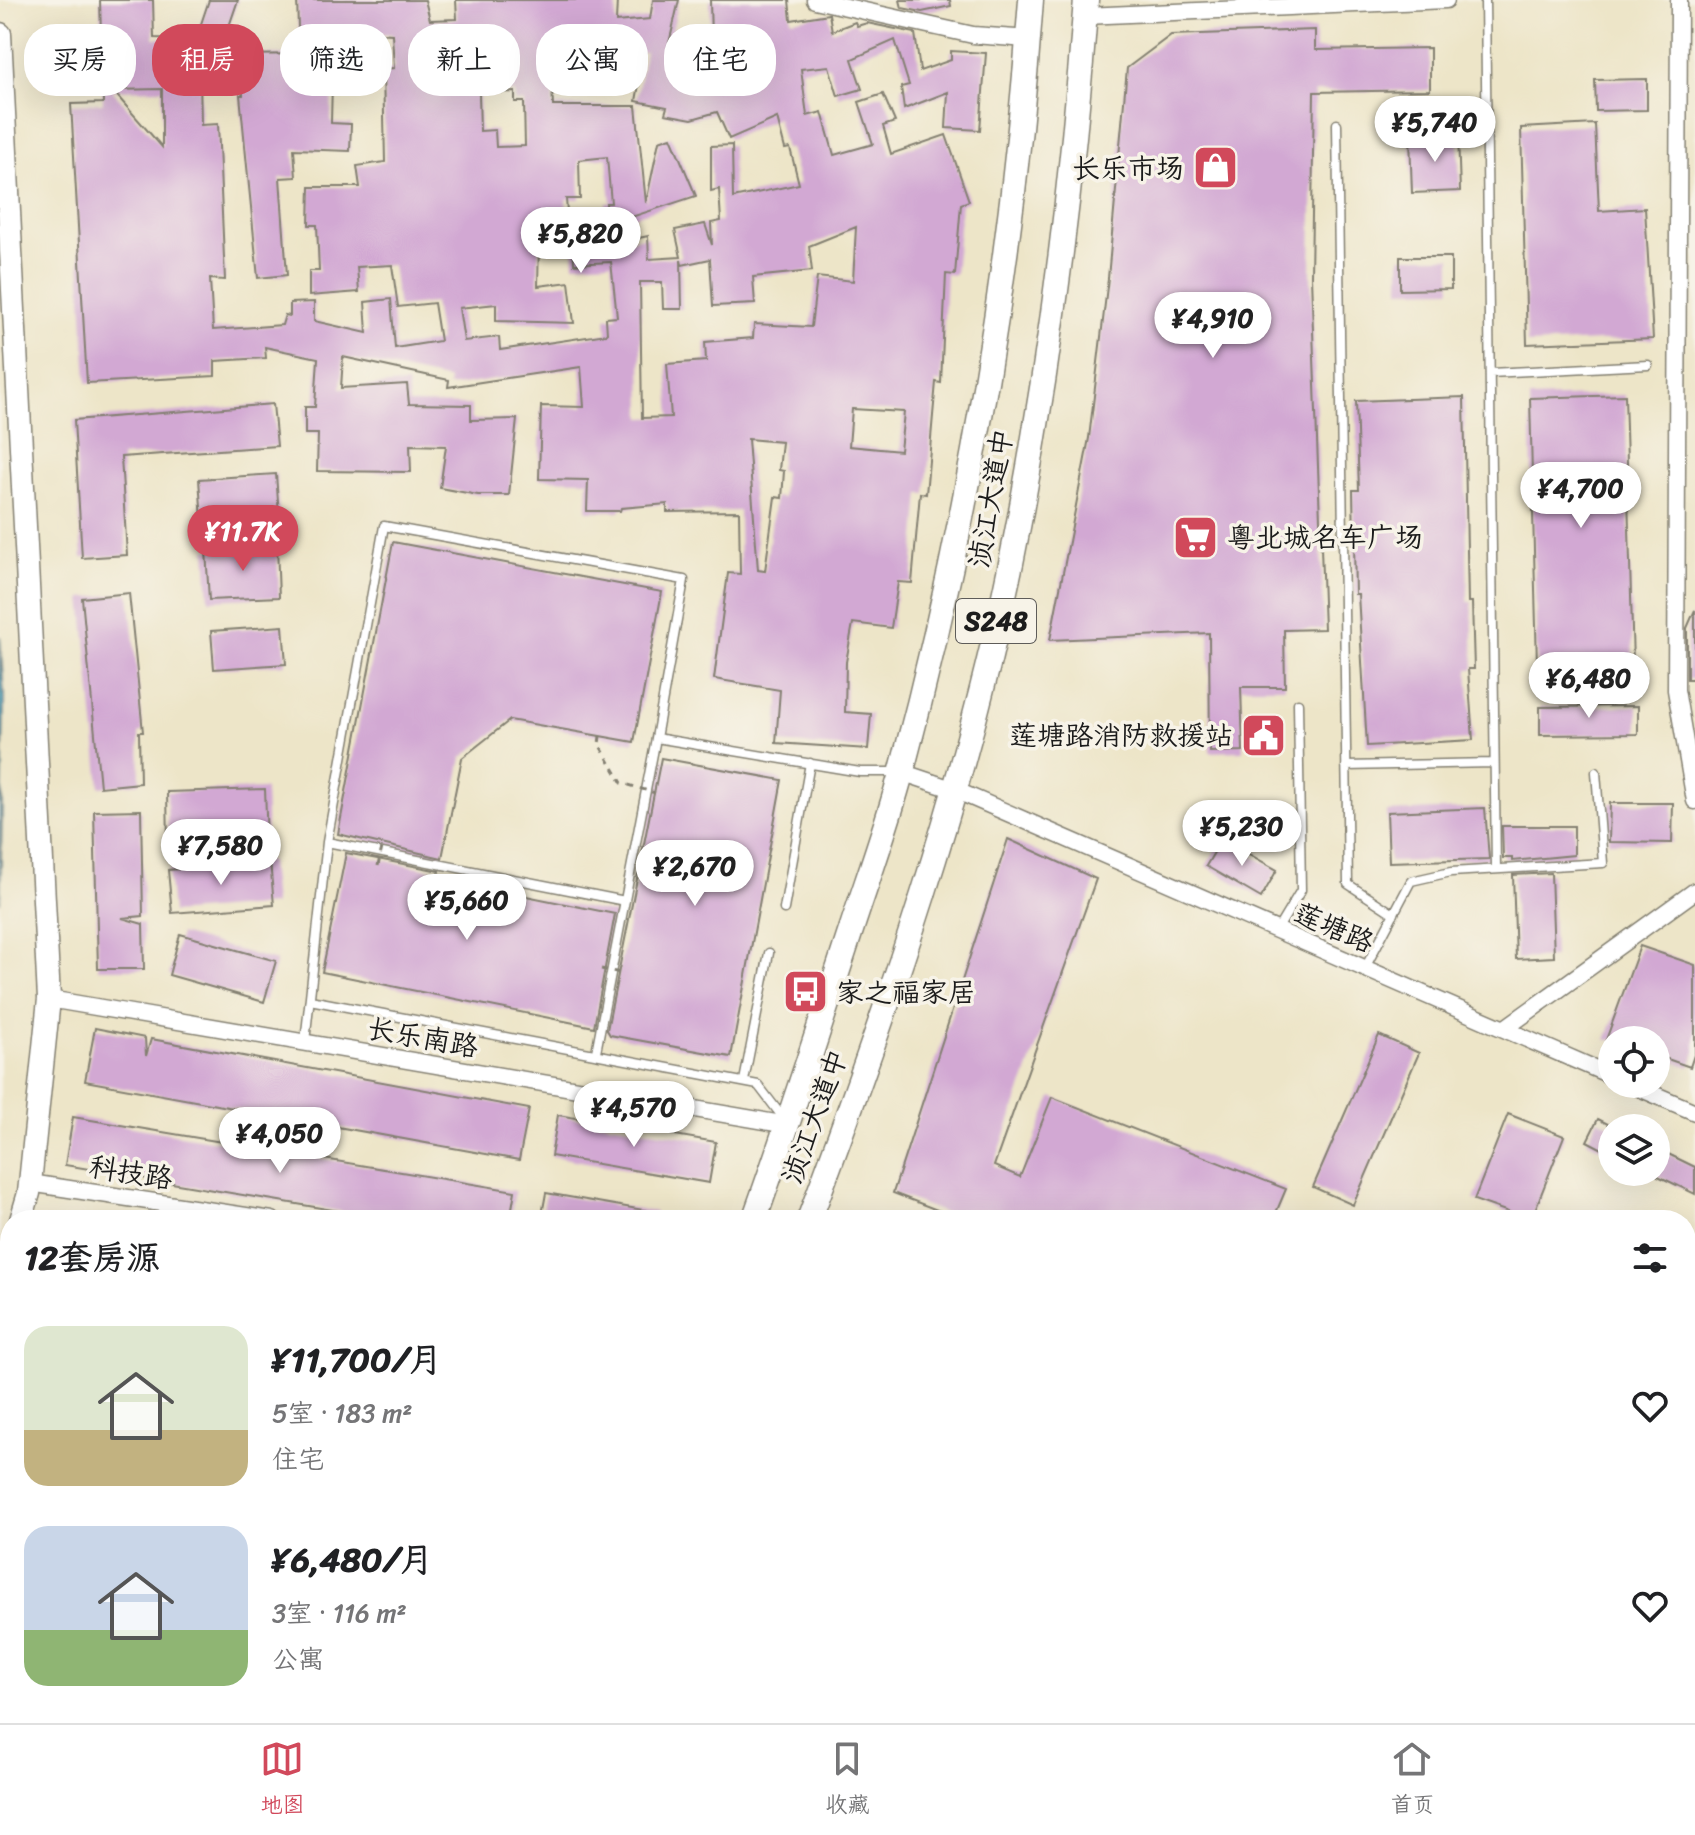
<!DOCTYPE html>
<html lang="zh">
<head>
<meta charset="utf-8">
<style>
  body { margin:0; font-family:Sriracha,"LXGW WenKai TC",sans-serif; background:#f2f2f2; color:#202124; height:100vh; display:flex; flex-direction:column; font-size:30px; white-space:nowrap }
  * { box-sizing:border-box; margin:0 }
  p { font-size:26px; color:#757577 }
  .icon { flex:none; width:44px; height:44px; fill:none; stroke:currentColor; stroke-width:2; stroke-linecap:round; stroke-linejoin:round }
  .map { position:relative; flex:1; overflow:hidden }
  .sheet { position:absolute; left:0px; top:1210px; width:1696px; height:514px; display:flex; flex-direction:column; background:#fff; border-radius:32px 32px 0 0; box-shadow:0 8px 32px #0002 }
  .sheet>* { flex:none }
  .top-card { position:absolute; left:24px; top:24px; width:800px; height:72px; display:flex; gap:16px }
  .tools { position:absolute; left:1598px; top:1026px; display:grid; gap:16px }
  .tools a { display:grid; place-items:center; width:72px; height:72px; border-radius:50%; background:#fff; box-shadow:0 8px 32px #0002; font-size:40px }
  .price { position:absolute; translate:-50% -68px; padding:0 18px; border-radius:28px; background:#fff; color:#222; font-size:26px; line-height:52px; filter:drop-shadow(0 2px 4px #0008) }
  .price::after { content:''; position:absolute; left:50%; top:48px; width:24px; height:18px; margin-left:-12px; background:inherit; clip-path:polygon(0 0,100% 0,50% 100%) }
  .price.on { background:#d1495b; color:#fff }
  ul { padding:0; list-style:none }
  li { display:flex; align-items:center; gap:24px; height:200px; padding:0 24px }
  li span { display:grid; place-items:center; flex:none; width:224px; height:160px; border-radius:24px; color:#555 }
  li>.icon { margin-inline-start:auto }
  span .icon { width:96px; height:96px; fill:#fffc; stroke-width:1 }
  li b { font-size:34px }
  h2 { display:flex; justify-content:space-between; align-items:center; height:96px; padding:0 24px; font-size:34px }
  .chip { padding:0 28px; border-radius:32px; background:#fff; box-shadow:0 8px 32px #0002; font-size:28px; line-height:72px }
  .chip.on { background:#d1495b; color:#fff }
  .menu { display:flex; justify-content:space-around; align-items:center; height:112px; border-top:2px solid #e0e0e0; background:#fff; font-size:22px; color:#757577 }
  .menu a { display:grid; justify-items:center; gap:4px }
  .menu .on { color:#d1495b }
  .map>svg:first-child { display:block }
  .water { fill:#45a6c4; stroke:#306170; stroke-width:2 }
  .building { fill:#d2a8d3; fill-rule:evenodd }
  .lines { fill:none; stroke-linecap:round; stroke-linejoin:round }
  .lane-casing { stroke:#848072; stroke-width:11 }
  .street-casing { stroke:#848072; stroke-width:19 }
  .secondary-casing { stroke:#848072; stroke-width:25 }
  .primary-casing { stroke:#848072; stroke-width:27 }
  .lane { stroke:#fff; stroke-width:8 }
  .street { stroke:#fff; stroke-width:16 }
  .secondary { stroke:#fff; stroke-width:22 }
  .primary { stroke:#fff; stroke-width:24 }
  .path-bridge { stroke:#848072; stroke-width:3; stroke-dasharray:6 6; stroke-linecap:butt }
  .labels { text-anchor:middle; stroke-width:7; stroke-linejoin:round; paint-order:stroke }
  .shield { fill:#f7f3e8; stroke:#5e5c59; stroke-width:2 }
  .shield-label { font-size:26px; font-weight:bold; fill:#1c1c1c }
  .poi-label { font-size:28px; fill:#1c1c1c; stroke:#f7f3e8; text-anchor:end }
  .street-label { font-size:28px; fill:#1c1c1c; stroke:#f7f3e8 }
</style>
</head>
<body>
<div class="map">
<svg width="1695" height="1723" viewBox="0 0 1695 1723">
  <rect width="100%" height="100%" fill="#f7f3e8"/>
  <filter id="ink" filterUnits="userSpaceOnUse"><feTurbulence type="fractalNoise" baseFrequency=".0125" numOctaves="2"/><feDisplacementMap in="SourceGraphic" scale="16" xChannelSelector="R" yChannelSelector="G"/><feConvolveMatrix kernelMatrix="1 2 1 2 8 2 1 2 1" color-interpolation-filters="sRGB"/></filter>
  <filter id="wash" filterUnits="userSpaceOnUse"><feTurbulence type="fractalNoise" baseFrequency=".006" numOctaves="4" result="noise"/><feDisplacementMap in="SourceGraphic" scale="32" xChannelSelector="R" yChannelSelector="G"/><feGaussianBlur stdDeviation="1.8" result="paint"/><feColorMatrix in="noise" values="0 0 0 0 0 0 0 0 0 0 0 0 0 0 0 0 0 1.4 0 .05"/><feComposite in="paint" operator="in"/></filter>
  <g filter="url(#wash)">
    <rect width="100%" height="100%" fill="#ede5c8"/>
    <path class="water" d="M0 636 4 695 0 903Z"/>
    <g id="blocks">
      <path class="building" d="M100 0H153L154 38 192 39 191 76H200L201 125 218 124 225 280 210 279 213 330 282 325 285 315 290 316V303L314 302V321L367 333 365 302 391 299 395 348 440 341 434 303 398 307 392 265 357 267 359 292 309 296V271H319L317 225H309L310 187H360L357 166 385 162 383 69 394 68 392 34 362 32 366 80 332 82 331 123 351 124 350 151 294 149 296 177 280 178 287 275 258 278 240 95H243V55L299 54 297 0H425L430 20 457 19 456 0H617L616 22 650 19 653 0H679L668 48 711 39 710 0H789L791 20 829 14 832 31 855 22 857 26 867 23 915 33 920 71 951 60V51L986 53 980 130 946 128 948 92 904 109 901 87 909 85 895 40 852 59 862 89 838 96 829 66 801 69 807 116 822 112 834 155 873 144 859 102 883 94 895 122 883 126 891 154 946 135 969 201 961 204 955 275 946 274 941 383 936 382 926 494 920 493 912 583 898 582 891 628 853 623 846 662 845 712 871 714 868 749 776 743 780 690 714 679 728 573 740 574 739 511 667 512V504L621 508 620 511H587L588 480 539 479 541 406 584 407 581 367 448 387 449 380 343 357 341 388 407 384 409 404 471 405V420L517 419 509 495H478L440 488 446 446 410 445 411 472 317 471 318 434H305V407H315L318 358 265 347 266 358 215 361V376L87 383 71 104 103 103ZM550 45 586 46 587 67 609 66 608 55 645 52 636 101 667 107 665 114 692 119 717 112 729 139 777 118 785 149 790 148 799 184 733 198 732 145 711 146V191L719 189 721 221 711 223 712 245 705 224 675 230 681 257 649 259 648 236 589 249 586 236 573 237 574 264 611 262 617 317 606 318 607 334 500 350 499 337 464 341 459 308 496 304V321L574 323 569 282 538 286 539 242 569 239 566 199H580L579 160 607 157 611 203H606L607 225 696 196 671 137 659 141 646 203 636 106H553ZM162 89V147L112 90ZM515 92V102H524L525 146 496 147 495 130 480 131 479 93ZM856 227 853 281 817 277 811 327 754 324 753 338 705 342 706 361 667 364 671 417 642 418 640 282H662L663 309H682L681 260 682 265 710 259 713 306 755 304 753 277 812 271 809 246ZM852 409 904 412 900 451 849 446ZM748 439 782 442 779 470 784 471 782 498 775 497 765 571 758 570Z
        M209 0H238L226 35 200 27Z
        M900 0H950L951 6 922 12 902 8Z
        M1315 30V50L1430 48V90L1314 92 1311 276 1324 629 1284 630 1285 687H1241L1243 751 1210 752 1209 633 1050 640 1089 438 1108 278 1127 68 1171 35Z
        M1647 79V110L1596 111 1595 80Z
        M1595 124 1599 211 1645 208 1653 339 1527 344 1521 128Z
        M1458 134 1460 191 1412 193 1410 136Z
        M1400 257H1451V289L1400 290Z
        M1625 395 1633 663 1537 665 1530 398Z
        M1464 397 1468 602H1472L1474 669H1468L1473 740 1367 746 1358 594H1355L1353 490H1359L1356 401Z
        M273 404 277 446 121 457 127 555 82 558 74 420Z
        M276 474 279 515 202 520 199 479Z
        M393 542 662 592 634 742 510 720 462 758 442 858 338 834Z
        M277 546 279 597 209 600 206 550Z
        M129 593 143 732H139L140 783 100 787 82 598Z
        M1695 610V679H1687V628Z
        M283 626 286 664 214 669 211 631Z
        M1638 706V734L1540 735V707Z
        M661 758 782 780 731 1057 610 1035 607 1030Z
        M265 789 267 840 168 843 167 792Z
        M1610 803H1673L1672 843 1609 842Z
        M1485 808 1489 859 1389 862 1387 812Z
        M141 810 143 916 122 918 143 924 144 969H98L94 811Z
        M1502 826H1574V855L1512 861V858H1503Z
        M1008 839 1096 879 994 1166 1020 1177 1052 1097 1286 1189 1273 1220H963L893 1193Z
        M1222 839 1277 870 1261 898 1206 866Z
        M346 853 440 871 438 878 615 914 594 1027 322 972Z
        M270 861 274 905 172 913 168 870Z
        M1551 873 1554 957 1516 959 1513 875Z
        M180 934 276 961 264 1002 169 975Z
        M1640 946 1695 965V1052L1690 1067 1656 1055V1040H1606Z
        M95 1028 145 1038 146 1056 151 1039 529 1109 519 1160 85 1081Z
        M1379 1035 1419 1053 1353 1205 1313 1187Z
        M1508 1114 1564 1136 1531 1220 1474 1200Z
        M558 1115 716 1142 709 1183 551 1156Z
        M73 1117 515 1191 510 1220H392L65 1165Z
        M1598 1119 1612 1126V1154L1587 1141Z
        M1656 1148 1695 1167V1194L1656 1175Z
        M546 1193 655 1212 654 1220H541Z"/>
    </g>
  </g>
  <g filter="url(#ink)">
    <use href="#blocks" fill-opacity="0" stroke="#848072" stroke-width="2"/>
    <g class="lines">
      <defs>
        <path id="lane" d="M1485 0 1496 869
          M1337 124 1348 884 1394 914
          M1490 373 1648 365
          M1346 766 1494 763
          M327 842 625 901
          M784 909 810 763
          M1277 930 1301 890 1298 703
          M1365 968 1411 881 1451 872 1603 863 1596 772
          M310 1000 758 1085 784 1119
          M305 1042 327 842 384 526 684 580 656 738 860 772H898
          M596 1052 656 738
          M744 1081 769 953
          M314 1714 364 1723
          M791 1714 816 1723
          M258 1723 259 1714
          M428 1723 429 1714
          M995 1723 999 1714"/>
        <path id="street" d="M815 0 973 35 1029 39
          M1679 0 1676 690 1695 801
          M1085 16 1446 0
          M901 772 955 790 1612 1076
          M49 999 788 1125
          M1504 1029 1695 891
          M1630 1084 1695 1112
          M30 1183 272 1220"/>
        <path id="secondary" d="M0 34 49 999 29 1193 21 1220
          M0 1284 10 1253"/>
        <path id="primary" d="M754 1220C789 1123 820 1025 852 927 869 875 888 823 902 770 969 519 1013 259 1031 0
          M809 1220C889 1006 965 787 1011 563 1048 378 1072 188 1086 0
          M566 1723 569 1714
          M621 1723 624 1714"/>
      </defs>
      <use href="#lane" class="lane-casing"/>
      <use href="#street" class="street-casing"/>
      <use href="#secondary" class="secondary-casing"/>
      <use href="#primary" class="primary-casing"/>
      <use href="#lane" class="lane"/>
      <use href="#street" class="street"/>
      <use href="#secondary" class="secondary"/>
      <use href="#primary" class="primary"/>
      <path class="path-bridge" d="M600 736 599 744 622 783 655 793
        M378 866 383 843
        M601 969 621 973"/>
    </g>
  </g>
  <defs>
    <symbol id="shop-square" viewBox="-11 -11 22 22"><rect x="-9" y="-9" width="18" height="18" rx="4" fill="#d1495b" stroke="#f7f3e8"/><path d="M-5-2.5h2.3a2.7 3.5 0 0 1 5.4 0H5L5.5 6h-11ZM-1.5-2.5h3a1.5 2.3 0 0 0-3 0Z" fill="#fff"/></symbol>
    <symbol id="supermarket-square" viewBox="-11 -11 22 22"><rect x="-9" y="-9" width="18" height="18" rx="4" fill="#d1495b" stroke="#f7f3e8"/><path d="M-6-5.5h2.5l.6 2H6L4.5 2H-2.5L-4.4-4H-6ZM-1.5 3.2a1.3 1.3 0 1 0 .1 0ZM3 3.2a1.3 1.3 0 1 0 .1 0Z" fill="#fff"/></symbol>
    <symbol id="civic-square" viewBox="-11 -11 22 22"><rect x="-9" y="-9" width="18" height="18" rx="4" fill="#d1495b" stroke="#f7f3e8"/><path d="M-.6-6.5H3V-4.5H.6V-3L4-1V1h2V6H-6V1h2V-1L-.6-3ZM-1.2 2.5V6h2.4V2.5Z" fill="#fff"/></symbol>
    <symbol id="bus-square" viewBox="-11 -11 22 22"><rect x="-9" y="-9" width="18" height="18" rx="4" fill="#d1495b" stroke="#f7f3e8"/><path d="M-5-6H5V4H4V6H2V4H-2V6H-4V4H-5ZM-3.5-4V0h7V-4ZM-3.5 1.2v1.5H-2V1.2ZM2 1.2v1.5H3.5V1.2Z" fill="#fff"/></symbol>
  </defs>
  <g fill-rule="evenodd">
    <use href="#shop-square" x="1190" y="142" width="51" height="51"/>
    <use href="#supermarket-square" x="1170" y="512" width="51" height="51"/>
    <use href="#civic-square" x="1238" y="710" width="51" height="51"/>
    <use href="#bus-square" x="780" y="966" width="51" height="51"/>
  </g>
  <g class="labels">
    <rect class="shield" x="956" y="599" width="80" height="44" rx="6"/>
    <g class="shield-label">
      <text x="996" y="630">S248</text>
    </g>
    <g class="poi-label">
      <text x="1184" y="178">长乐市场</text>
      <text x="1227" y="547" text-anchor="start">粤北城名车广场</text>
      <text x="1233" y="745">莲塘路消防救援站</text>
      <text x="836" y="1002" text-anchor="start">家之福家居</text>
    </g>
    <g class="street-label">
      <text transform="translate(990 498) rotate(-80)" y="10">浈江大道中</text>
      <text transform="translate(1334 927) rotate(23)" y="10">莲塘路</text>
      <text transform="translate(423 1037) rotate(10)" y="10">长乐南路</text>
      <text transform="translate(814 1116) rotate(-70)" y="10">浈江大道中</text>
      <text transform="translate(131 1172) rotate(9)" y="10">科技路</text>
    </g>
  </g>
</svg>
<div class="tools">
<a><svg class="icon" aria-label="locate" viewBox="0 0 24 24"><circle cx="12" cy="12" r="6"/><path d="M12 2v4M12 18v4M2 12h4M18 12h4"/></svg></a>
<a><svg class="icon" aria-label="layers" viewBox="0 0 24 24"><path d="M12 4l9 5-9 5-9-5zM3 14l9 5 9-5"/></svg></a>
</div>
<b class="price" style="left:1435px;top:164px">¥5,740</b>
<b class="price" style="left:581px;top:275px">¥5,820</b>
<b class="price" style="left:1213px;top:360px">¥4,910</b>
<b class="price" style="left:1581px;top:530px">¥4,700</b>
<b class="price on" style="left:243px;top:573px">¥11.7K</b>
<b class="price" style="left:1589px;top:720px">¥6,480</b>
<b class="price" style="left:1242px;top:868px">¥5,230</b>
<b class="price" style="left:221px;top:887px">¥7,580</b>
<b class="price" style="left:695px;top:908px">¥2,670</b>
<b class="price" style="left:467px;top:942px">¥5,660</b>
<b class="price" style="left:634px;top:1149px">¥4,570</b>
<b class="price" style="left:280px;top:1175px">¥4,050</b>
<div class="top-card">
<a class="chip">买房</a>
<a class="chip on">租房</a>
<a class="chip">筛选</a>
<a class="chip">新上</a>
<a class="chip">公寓</a>
<a class="chip">住宅</a>
</div>
<section class="sheet">
<h2>12套房源<svg class="icon" aria-label="filters" viewBox="0 0 24 24"><path d="M4 7h16M4 17h16"/><circle cx="9" cy="7" r="2"/><circle cx="15" cy="17" r="2"/></svg></h2>
<ul>
<li><span style="background:linear-gradient(#dfe7d0 65%,#c2b280 0)"><svg class="icon" aria-label="home" viewBox="0 0 24 24"><path d="M3 11l9-7 9 7M6 9v11h12V9"/></svg></span><div><b>¥11,700/月</b><p>5室 · 183 m²</p><p>住宅</p></div><svg class="icon" aria-label="heart" viewBox="0 0 24 24"><path d="M12 20l-8-8c-3-5 5-10 8-4 3-6 11-1 8 4z"/></svg></li>
<li><span style="background:linear-gradient(#c9d6e8 65%,#8fb573 0)"><svg class="icon" aria-label="home" viewBox="0 0 24 24"><path d="M3 11l9-7 9 7M6 9v11h12V9"/></svg></span><div><b>¥6,480/月</b><p>3室 · 116 m²</p><p>公寓</p></div><svg class="icon" aria-label="heart" viewBox="0 0 24 24"><path d="M12 20l-8-8c-3-5 5-10 8-4 3-6 11-1 8 4z"/></svg></li>
</ul>
</section>
</div>
<nav class="menu">
<a class="on"><svg class="icon" aria-label="map" viewBox="0 0 24 24"><path d="M3 6l6-2 6 2 6-2v14l-6 2-6-2-6 2zM9 4v14M15 6v14"/></svg>地图</a>
<a><svg class="icon" aria-label="saved" viewBox="0 0 24 24"><path d="M7 4h10v16l-5-4-5 4z"/></svg>收藏</a>
<a><svg class="icon" aria-label="home" viewBox="0 0 24 24"><path d="M3 11l9-7 9 7M6 9v11h12V9"/></svg>首页</a>
</nav>
</body>
</html>
